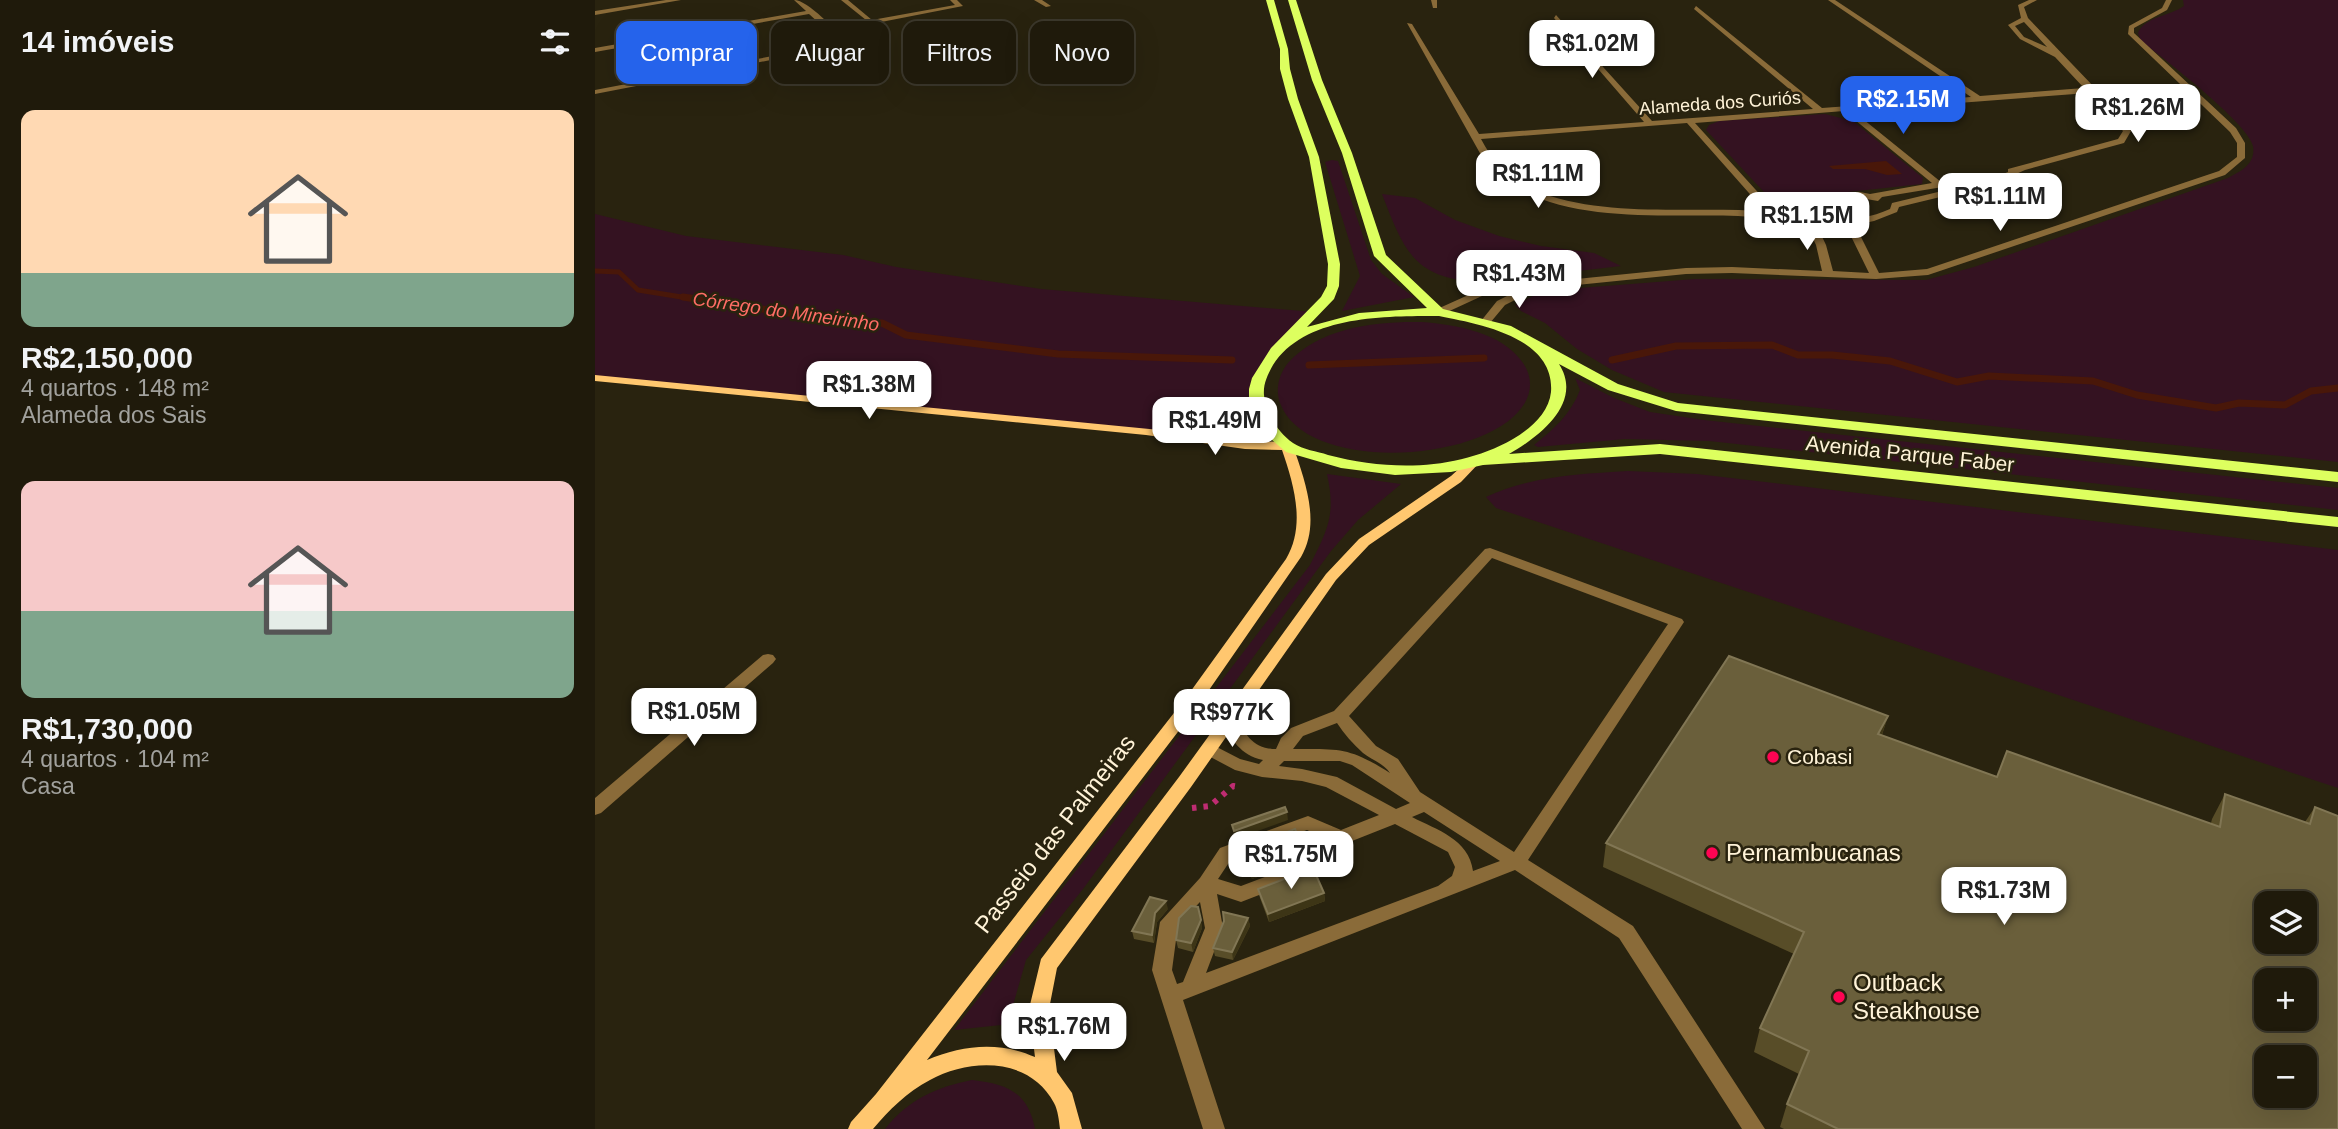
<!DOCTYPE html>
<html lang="pt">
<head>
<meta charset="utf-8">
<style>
  body { margin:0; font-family:Arial,sans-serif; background:#2c2719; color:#f1f3f6; height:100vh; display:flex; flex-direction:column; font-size:26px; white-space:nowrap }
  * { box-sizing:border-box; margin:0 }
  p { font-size:23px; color:#a1a19d }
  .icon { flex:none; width:38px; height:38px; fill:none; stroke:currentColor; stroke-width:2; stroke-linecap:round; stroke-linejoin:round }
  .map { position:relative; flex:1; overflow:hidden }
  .sheet { display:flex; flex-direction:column; background:#1f1a0b; width:595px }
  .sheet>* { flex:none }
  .hud { position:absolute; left:21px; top:21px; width:665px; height:63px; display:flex; gap:14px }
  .buttons { position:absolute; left:1659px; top:891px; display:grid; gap:14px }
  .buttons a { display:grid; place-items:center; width:63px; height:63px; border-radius:14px; background:#1f1a0b; box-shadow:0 7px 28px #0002,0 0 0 2px #3c382c; font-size:35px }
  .price { position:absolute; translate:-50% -60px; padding:0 16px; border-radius:14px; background:#fff; color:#222; font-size:23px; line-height:46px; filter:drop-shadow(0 2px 4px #0008) }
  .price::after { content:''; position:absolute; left:50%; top:42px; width:21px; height:16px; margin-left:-10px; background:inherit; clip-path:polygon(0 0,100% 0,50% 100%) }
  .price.current { background:#2563eb; color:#fff }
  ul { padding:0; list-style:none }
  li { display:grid; align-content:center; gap:14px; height:371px; padding:0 21px }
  li span { display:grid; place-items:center; height:217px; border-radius:14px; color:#555 }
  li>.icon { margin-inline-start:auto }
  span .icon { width:126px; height:126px; fill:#fffc; stroke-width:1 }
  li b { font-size:30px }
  h2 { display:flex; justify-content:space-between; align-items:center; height:84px; padding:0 21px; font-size:30px }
  .tag { padding:0 24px; border-radius:14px; background:#1f1a0b; box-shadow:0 7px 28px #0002,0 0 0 2px #3c382c; font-size:24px; line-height:63px }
  .tag.current { background:#2563eb; color:#fff }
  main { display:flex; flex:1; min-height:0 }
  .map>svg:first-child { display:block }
  .green { fill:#341221 }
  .water { fill:#491709 }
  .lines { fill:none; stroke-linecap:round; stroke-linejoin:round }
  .stream-far1 { stroke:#491709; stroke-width:5 }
  .stream { stroke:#491709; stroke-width:7 }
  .path { stroke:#bf2c72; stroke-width:6; stroke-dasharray:4.5 7; stroke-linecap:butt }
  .lane { fill:#8a6b39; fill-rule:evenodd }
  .street { fill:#8a6b39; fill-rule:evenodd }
  .secondary { fill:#ffc76f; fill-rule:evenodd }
  .primary { fill:#ddff5f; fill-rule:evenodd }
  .wall { fill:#584d28 }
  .shaded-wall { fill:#3d3516 }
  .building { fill:#6a5f3b; stroke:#817654; stroke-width:2; fill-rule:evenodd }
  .poi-dot { fill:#ff0453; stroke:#29230f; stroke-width:2.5 }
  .labels { text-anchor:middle; stroke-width:5; stroke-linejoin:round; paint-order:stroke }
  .far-street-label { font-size:18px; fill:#fff3d8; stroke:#29230f }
  .far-water-label { font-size:19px; font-style:italic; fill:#ff6d66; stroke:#29230f }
  .street-label { font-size:21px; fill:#fff3d8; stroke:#29230f }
  .poi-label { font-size:21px; fill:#fff3d8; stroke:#29230f; text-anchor:start }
  .near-street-label { font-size:24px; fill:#fff3d8; stroke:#29230f }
  .near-poi-label { font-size:24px; fill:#fff3d8; stroke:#29230f; text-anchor:start }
</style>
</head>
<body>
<main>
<section class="sheet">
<h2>14 imóveis<svg class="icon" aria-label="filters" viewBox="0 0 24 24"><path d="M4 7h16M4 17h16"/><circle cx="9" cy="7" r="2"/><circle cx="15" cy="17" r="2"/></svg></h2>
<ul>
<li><span style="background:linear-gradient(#ffd9b3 75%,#7fa58c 0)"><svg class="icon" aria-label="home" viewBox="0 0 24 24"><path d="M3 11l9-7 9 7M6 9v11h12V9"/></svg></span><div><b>R$2,150,000</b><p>4 quartos · 148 m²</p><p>Alameda dos Sais</p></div></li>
<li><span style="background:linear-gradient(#f6c9c9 60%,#7fa58c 0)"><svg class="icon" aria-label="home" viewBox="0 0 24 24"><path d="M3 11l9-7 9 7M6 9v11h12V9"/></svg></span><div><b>R$1,730,000</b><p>4 quartos · 104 m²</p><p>Casa</p></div></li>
</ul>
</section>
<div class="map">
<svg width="1743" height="1129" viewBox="0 0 1743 1129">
  <rect width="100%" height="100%" fill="#29230f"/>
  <path class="green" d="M1588 0H1743V462L1069 392 1017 370 982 349 950 323 926 311 920 305 938 296 972 289 1100 279 1331 280 1379 267 1633 178C1646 171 1661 164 1658 146 1653 123 1568 58 1546 41L1543 33C1549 17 1575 16 1589 6Z
    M1230 114 1258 121 1328 178 1327 184 1188 199 1169 192 1111 130 1114 125 1124 121Z
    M737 160 743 161 776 260 787 274 819 297 747 311 765 276 730 162Z
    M787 194 820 198 860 220 904 236 946 246 999 253 1026 266 888 282C819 280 809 251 787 194Z
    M0 214 91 236 248 255 301 267 446 289 719 312 664 375V412L642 409 584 428 550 431 0 378Z
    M827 322C861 325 907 332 928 363 938 377 937 394 927 407 888 463 711 474 685 403 680 389 684 374 693 363 725 327 782 321 827 322Z
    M980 378 1019 398 1055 412 1109 420 1743 488V510L1114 441 1030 439 943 447 939 445C958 430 976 414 985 390Z
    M1033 471 1102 474 1743 550V788L901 508 891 497C935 476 985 474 1033 471Z
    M732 474 806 484 763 520 736 551 488 889 431 960 414 1019 406 1025 359 1030 715 565C733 529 741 515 732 474Z
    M377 1080C412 1084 433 1092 440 1129H290C313 1100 341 1087 377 1080Z"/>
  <path class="water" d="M1291 161 1307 174 1292 175 1270 169H1238L1234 166Z"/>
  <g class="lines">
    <path class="stream-far1" d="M0 271 24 272 43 290 99 299"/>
    <path class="stream" d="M88 297 260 323H287L311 335 463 354 637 360
      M1017 360 1081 346 1177 345 1203 355H1237L1295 361 1362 382 1394 376 1498 381 1542 395 1621 408 1644 403 1690 405 1716 391 1743 388
      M714 365 889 358"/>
    <path class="path" d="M597 808 615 806 638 786 644 787"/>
    <path class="lane" d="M246 0H253L277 20 360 5 355 0H362L368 6 276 24Z
      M439 0H447L456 6 451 7Z
      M895 548 1087 619 1089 622 933 860 1038 926 1170 1129H1147L1024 938 920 870 588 1000 630 1129H608L557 970 565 922 605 878 625 848 713 816 746 830 784 815 731 787 707 781 667 777 640 770 608 753 606 749 608 745 614 743 645 759 664 764 668 760C645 755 637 740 626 720L628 716H640C650 734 658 749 681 749L686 738 696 728 739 711 890 549ZM897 558 1073 624 919 852 825 792 803 759 781 746 754 716ZM742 723C749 734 758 744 768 753 777 760 788 763 795 773 754 747 745 749 698 749L708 736ZM689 761H745L757 765 815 803 801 809 742 777 707 769 684 766ZM829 812 905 861 878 871C874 839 842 830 817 817ZM800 824 853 852 860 867 857 876 843 886 611 973 628 928 622 894 646 902 741 865 752 843ZM712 830 735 841 728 855 646 886 623 879 637 858ZM605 902 610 928 588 982 582 984 577 970 583 925Z"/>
    <path class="street" d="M71 0H86L0 15V11Z
      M199 0C213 0 241 31 253 43V45L0 94V90L246 43 214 14 0 52V48L211 11Z
      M836 0H842V8H838Z
      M1233 0H1240L1385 96 1489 88 1460 57 1425 39 1413 25 1426 18 1423 5 1434 0H1442L1429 7 1433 18 1500 88 1536 131 1529 143 1430 170 1399 184 1304 207 1302 212 1279 221 1260 225 1284 273 1332 269 1624 171 1642 157V143L1635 132 1533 34 1534 26 1567 8 1571 0H1577L1572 10 1539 28V33L1641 128 1650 143V158L1630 175 1333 275 1281 279 1137 273 1091 274 932 290V294L910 305 895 323 891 324 886 321 902 301 922 291 887 296 848 314H840V310L880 292 903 287 1091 268 1137 267 1227 271 1221 245 1212 226C1189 223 1167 217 1143 216 1064 213 938 229 886 155L812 23 817 24 884 134 1049 122 959 18 961 15 1057 121 1218 109 1099 9 1101 6 1227 108 1376 97ZM1429 22 1452 47 1429 37 1420 26ZM1493 93 1528 131 1523 139 1413 169V172L1393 180 1297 203 1295 209C1244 232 1196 212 1144 210 1075 208 1003 216 938 190 914 181 898 162 886 139L1092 123 1169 210 1172 211 1177 208 1174 205 1265 198 1283 201 1287 197 1372 183 1376 180 1372 177 1346 182 1258 111ZM1249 111 1337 183 1275 194 1265 192 1170 200 1100 123ZM1222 226H1251L1274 273 1238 271 1231 245Z
      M173 654 178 655 181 659 178 663 6 813 0 815V798L168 655Z"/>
    <path class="secondary" d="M0 375 575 431 576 426C587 424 599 422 610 419 630 412 650 398 670 412L664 416 643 413 619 424 583 432 650 441 692 442 698 446C710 481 726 523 706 557L605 703 332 1060C367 1045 404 1041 440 1057L434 1009 446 959 584 777 731 574 764 539 856 476 877 457 881 456 887 460 866 482 774 545 741 580 596 787 462 968 454 1009 462 1072 477 1093 487 1129H465C464 1121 463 1110 459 1103 435 1057 375 1058 335 1080 312 1092 294 1110 278 1129H253L256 1122 281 1094 593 695 691 559C711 525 699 485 687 450L650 449 551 435 0 381Z"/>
    <path class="primary" d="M671 0H679L693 49 695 69 703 99 724 157 745 264 744 286 739 299 712 327 764 313 832 308 779 256 747 153 717 80 693 0H701L727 80 757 153 791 255 848 309 916 326 1023 384 1083 403 1743 472V482L1081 411 1013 390 964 364C989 403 944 437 914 454L1065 444 1743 517V527L1065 454 888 465 856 472 800 475 746 468 691 452 677 440 662 419 654 399V389L657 378 676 348 726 297 732 286 733 264 714 157 693 99 685 69V49ZM844 316C884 324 960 337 956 392 954 413 935 429 918 439 862 471 794 471 733 455 722 451 708 450 698 443 683 432 670 413 669 395 668 384 673 374 678 365 710 315 791 316 844 316Z"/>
  </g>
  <path class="wall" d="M1293 716 1287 735 1402 777 1616 823 1617 819 1630 794 1710 822 1720 807 1743 1129H1189L1185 1127 1192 1104 1204 1074 1159 1052 1165 1028 1199 954 1008 867 1011 843Z
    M646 849 711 859 657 879 648 857Z
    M663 889 729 893 730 901 674 922 665 898Z
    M603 907 607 928 598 952 583 948 581 940Z
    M573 909 562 922 559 943 539 939 537 931Z
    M653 918 655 926 638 960 620 956 618 948Z"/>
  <path class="shaded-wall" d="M1293 716 1285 740 1283 734Z
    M692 812 693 820 641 839 639 831Z
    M710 850 711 859 657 879 656 871Z
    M729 893 730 901 674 922 673 914Z
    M571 901 573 909 562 922 559 943 557 935 560 913Z
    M653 918 655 926 638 960 637 952Z
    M606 920 607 928 598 952 596 943Z"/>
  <path class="building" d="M1134 656 1293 716 1283 734 1402 777 1412 751 1625 827 1630 794 1715 824 1720 807 1743 816V1129H1243L1192 1104 1214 1051 1165 1028 1209 932 1011 843ZM1671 903H1710V942H1671ZM1671 980H1710V1018H1671ZM1671 1057H1710V1096H1671Z
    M690 807 692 812 639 831 637 825Z
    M700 829 710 850 656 871 646 849Z
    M718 868 729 893 673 914 663 889Z
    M555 897 571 901 560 913 557 935 537 931Z
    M596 906 603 907 606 920 596 943 581 940 584 918Z
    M628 912 653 918 637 952 618 948 629 921Z"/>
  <g class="poi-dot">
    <circle cx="1178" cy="757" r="7"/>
    <circle cx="1117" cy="853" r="7"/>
    <circle cx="1244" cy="997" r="7"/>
  </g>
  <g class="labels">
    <g class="far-street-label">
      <text transform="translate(1125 103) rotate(-4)" y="6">Alameda dos Curiós</text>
    </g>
    <g class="far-water-label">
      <text transform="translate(191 311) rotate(8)" y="7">Córrego do Mineirinho</text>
    </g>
    <g class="street-label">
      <text transform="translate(1315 454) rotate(6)" y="7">Avenida Parque Faber</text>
    </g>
    <g class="poi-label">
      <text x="1192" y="764">Cobasi</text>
    </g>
    <g class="near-street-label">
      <text transform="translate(460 834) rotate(-52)" y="8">Passeio das Palmeiras</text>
    </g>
    <g class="near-poi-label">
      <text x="1131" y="861">Pernambucanas</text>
      <text x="1258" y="991">Outback<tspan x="1258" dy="28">Steakhouse</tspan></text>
    </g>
  </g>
</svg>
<div class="buttons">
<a><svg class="icon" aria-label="layers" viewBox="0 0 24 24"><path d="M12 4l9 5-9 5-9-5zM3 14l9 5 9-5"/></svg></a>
<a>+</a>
<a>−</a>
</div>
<b class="price" style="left:997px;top:80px">R$1.02M</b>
<b class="price current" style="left:1308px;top:136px">R$2.15M</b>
<b class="price" style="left:1543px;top:144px">R$1.26M</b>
<b class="price" style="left:943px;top:210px">R$1.11M</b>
<b class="price" style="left:1405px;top:233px">R$1.11M</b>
<b class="price" style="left:1212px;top:252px">R$1.15M</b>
<b class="price" style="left:924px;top:310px">R$1.43M</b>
<b class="price" style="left:274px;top:421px">R$1.38M</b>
<b class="price" style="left:620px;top:457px">R$1.49M</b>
<b class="price" style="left:99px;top:748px">R$1.05M</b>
<b class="price" style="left:637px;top:749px">R$977K</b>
<b class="price" style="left:696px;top:891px">R$1.75M</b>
<b class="price" style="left:1409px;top:927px">R$1.73M</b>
<b class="price" style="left:469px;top:1063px">R$1.76M</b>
<div class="hud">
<a class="tag current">Comprar</a>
<a class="tag">Alugar</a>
<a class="tag">Filtros</a>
<a class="tag">Novo</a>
</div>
</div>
</main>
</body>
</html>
